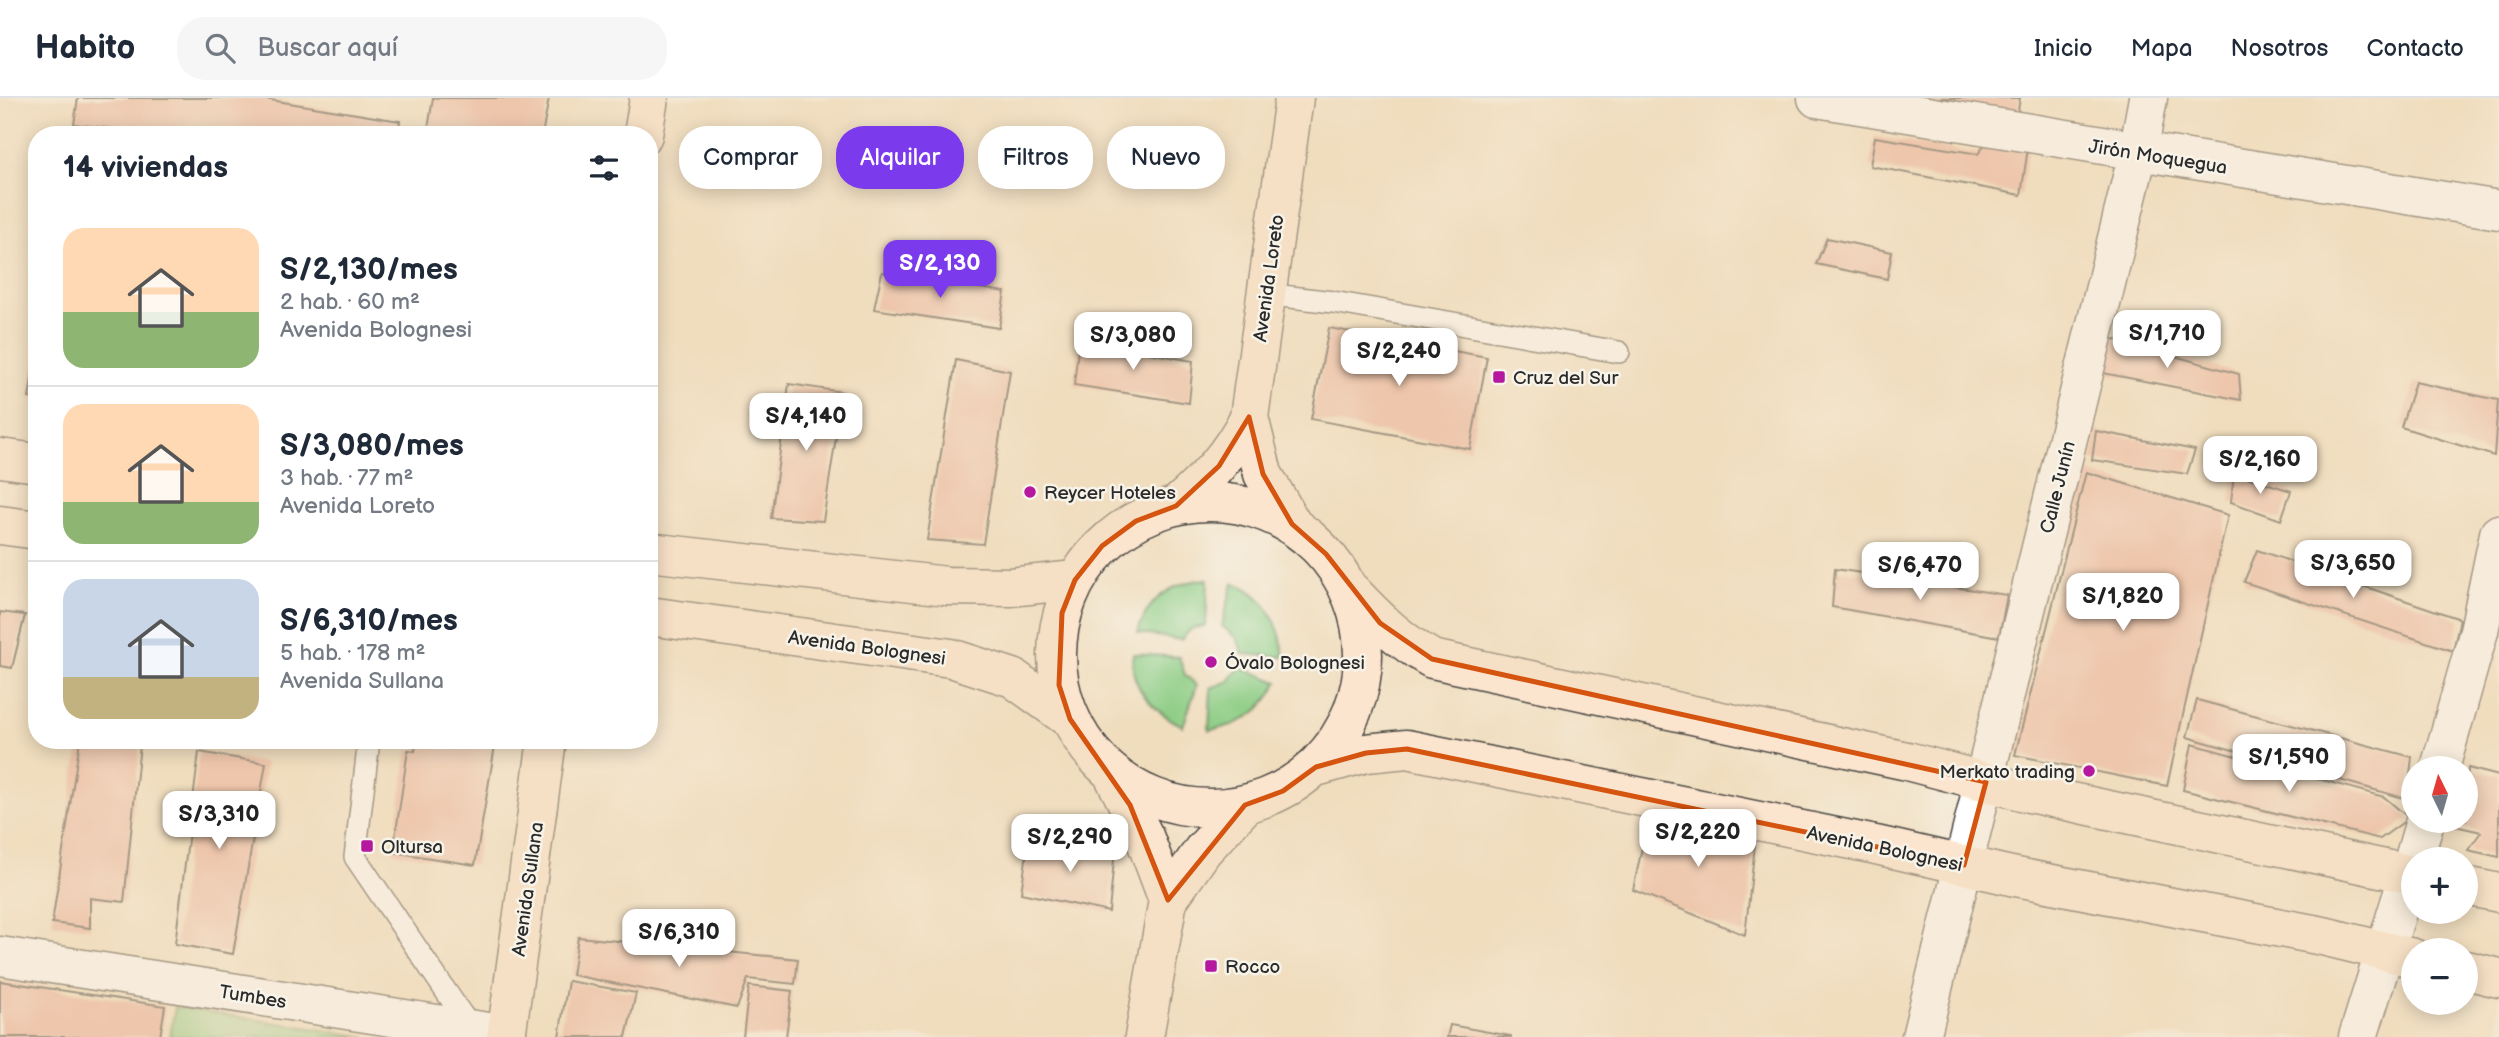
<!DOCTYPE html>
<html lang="es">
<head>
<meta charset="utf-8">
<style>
  body { margin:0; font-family:"Balsamiq Sans",sans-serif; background:#f6f6f7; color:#1f2937; height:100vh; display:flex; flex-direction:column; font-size:26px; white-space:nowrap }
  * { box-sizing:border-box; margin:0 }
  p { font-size:23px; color:#747a83 }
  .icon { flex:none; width:38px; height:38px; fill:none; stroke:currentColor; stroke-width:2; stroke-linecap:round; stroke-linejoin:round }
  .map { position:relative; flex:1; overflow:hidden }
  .panel { position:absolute; left:28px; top:28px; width:630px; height:623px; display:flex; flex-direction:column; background:#fff; border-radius:28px; box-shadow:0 4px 18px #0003 }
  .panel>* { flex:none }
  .top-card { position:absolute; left:679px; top:28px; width:665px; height:63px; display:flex; gap:14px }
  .needle { width:46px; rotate:355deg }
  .controls { position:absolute; left:2401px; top:658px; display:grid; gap:14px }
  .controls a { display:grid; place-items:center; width:77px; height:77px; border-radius:50%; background:#fff; box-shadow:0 4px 18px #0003; font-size:35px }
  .price { position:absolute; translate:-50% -60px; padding:0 16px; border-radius:14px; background:#fff; color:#222; font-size:23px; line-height:46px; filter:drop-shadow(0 2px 4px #0008) }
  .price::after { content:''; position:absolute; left:50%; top:42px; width:21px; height:16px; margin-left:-10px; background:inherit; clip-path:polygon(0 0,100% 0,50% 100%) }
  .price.active { background:#7c3aed; color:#fff }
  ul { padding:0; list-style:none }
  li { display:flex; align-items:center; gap:21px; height:175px; padding:0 35px }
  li+li { border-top:2px solid #e0e1e3 }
  li span { display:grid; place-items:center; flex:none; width:196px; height:140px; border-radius:21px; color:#555 }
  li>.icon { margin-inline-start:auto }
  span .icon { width:84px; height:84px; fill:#fffc; stroke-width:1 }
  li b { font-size:30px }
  h2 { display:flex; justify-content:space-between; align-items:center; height:84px; padding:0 35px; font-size:30px }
  .chip { padding:0 24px; border-radius:28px; background:#fff; box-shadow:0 4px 18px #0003; font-size:24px; line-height:63px }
  .chip.active { background:#7c3aed; color:#fff }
  header { display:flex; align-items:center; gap:42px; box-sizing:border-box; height:98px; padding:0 35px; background:#fff; border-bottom:2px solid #e0e1e3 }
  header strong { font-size:33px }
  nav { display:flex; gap:38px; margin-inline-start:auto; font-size:24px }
  .search { width:490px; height:63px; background:#f6f6f7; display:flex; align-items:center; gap:18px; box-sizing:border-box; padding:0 24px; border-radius:28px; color:#747a83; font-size:26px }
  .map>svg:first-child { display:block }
  .green { fill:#8bcc83; stroke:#5b7c57; stroke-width:2 }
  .building { fill:#eaaa95 }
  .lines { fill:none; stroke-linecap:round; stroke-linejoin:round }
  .lane-casing { stroke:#494641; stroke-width:24 }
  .street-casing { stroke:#494641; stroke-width:41 }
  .secondary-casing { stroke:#494641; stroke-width:41 }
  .lane { stroke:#fff; stroke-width:21 }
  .street { stroke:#fff; stroke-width:38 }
  .secondary { stroke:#fce5cf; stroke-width:38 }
  .marked { fill:none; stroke:#d5540f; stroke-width:5; stroke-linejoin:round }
  .poi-dot { fill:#b5179e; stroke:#f7f3e8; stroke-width:2.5 }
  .labels { text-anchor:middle; stroke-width:5; stroke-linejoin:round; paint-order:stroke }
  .street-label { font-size:19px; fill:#2b2b2b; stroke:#f7f3e8 }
  .poi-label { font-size:19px; fill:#2b2b2b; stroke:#f7f3e8; text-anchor:start }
</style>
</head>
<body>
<header>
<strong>Habito</strong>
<div class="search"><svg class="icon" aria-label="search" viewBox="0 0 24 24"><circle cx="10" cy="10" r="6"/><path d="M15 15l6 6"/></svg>Buscar aquí</div>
<nav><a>Inicio</a><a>Mapa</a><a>Nosotros</a><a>Contacto</a></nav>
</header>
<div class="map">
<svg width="2499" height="939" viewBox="0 0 2499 939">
  <rect width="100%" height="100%" fill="#f7f3e8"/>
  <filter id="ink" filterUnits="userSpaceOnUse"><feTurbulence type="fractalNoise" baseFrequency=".0143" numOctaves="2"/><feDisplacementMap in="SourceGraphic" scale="14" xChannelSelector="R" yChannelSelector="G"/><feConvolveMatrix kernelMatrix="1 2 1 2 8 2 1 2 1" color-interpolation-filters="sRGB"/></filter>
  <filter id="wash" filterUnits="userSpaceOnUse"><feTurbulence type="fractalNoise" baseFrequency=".00686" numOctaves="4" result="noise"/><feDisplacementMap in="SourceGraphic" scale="28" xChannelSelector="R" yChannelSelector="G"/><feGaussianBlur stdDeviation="1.57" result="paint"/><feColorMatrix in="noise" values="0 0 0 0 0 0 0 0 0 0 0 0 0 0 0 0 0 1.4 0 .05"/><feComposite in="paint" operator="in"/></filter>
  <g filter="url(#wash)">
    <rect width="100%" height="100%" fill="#f0ddbd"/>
    <path class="green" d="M1208 481 1206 527 1190 532 1181 542 1138 535C1147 500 1173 484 1208 481Z
      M1233 485C1266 494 1281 528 1284 559L1243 556 1237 540 1222 528Z
      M1133 556 1179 559 1185 577 1197 587 1183 628C1156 615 1128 590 1133 556Z
      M1240 569 1278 584C1264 614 1241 628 1209 632L1211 590 1229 583Z
      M175 909 367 939H170Z"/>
    <g id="blocks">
      <path class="building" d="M78 0H258L400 23 398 37H122L123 32 74 26Z
        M433 0H549L542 37H427Z
        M1910 0H2020L2016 26Z
        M1875 39 1978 56 1990 39 2028 50 2021 97 1870 68Z
        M1827 140 1892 154 1887 181 1816 166Z
        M882 174 1005 194 999 230 874 211Z
        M1329 230 1487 259 1470 351 1311 321Z
        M2106 239 2239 276 2241 302 2098 274Z
        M1079 243 1193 263 1189 305 1074 287Z
        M35 262H37V301L29 300Z
        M956 262 1010 273 983 446 927 442Z
        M2415 284 2498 302 2494 358 2401 329Z
        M789 286 843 294 823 423 771 420Z
        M2096 333 2195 352 2187 376 2092 362Z
        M2086 374 2228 417 2167 688 2015 657Z
        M2234 375 2291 393 2281 422 2231 404Z
        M2257 452 2460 521 2453 553 2244 484Z
        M1835 471 2007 497 1999 539 1832 509Z
        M0 514 25 517 12 570 0 568Z
        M2197 602 2412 659 2407 701 2187 639Z
        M80 642 140 646 124 804 90 800V830L52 825Z
        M417 642H496L475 767 393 754 408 652 415 653Z
        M2192 646 2384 699 2409 720 2380 741 2183 692Z
        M199 654 266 665 233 856 175 846Z
        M2468 670 2499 678V759L2468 752 2481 734 2455 728 2456 723H2466Z
        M1650 712 1756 738 1745 837 1633 792Z
        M1029 741 1115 751 1109 814 1021 795Z
        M578 839 798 861 795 886 748 881 737 910 572 877Z
        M0 883 165 908 160 939H0Z
        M568 883 636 895 626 939H559Z
        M749 888 792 893 786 939H743Z
        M1450 927 1511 938V939H1447Z"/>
    </g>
  </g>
  <g filter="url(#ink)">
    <use href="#blocks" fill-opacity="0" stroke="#494641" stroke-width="2"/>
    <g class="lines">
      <defs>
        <path id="lane" d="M1265 196 1333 204 1619 254
          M369 642 355 759 472 932"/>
        <path id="street" d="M1817 0 2499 112
          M2440 670 2479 533 2499 436
          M2414 761 2425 723
          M0 858 507 937
          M1921 939 2138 55 2148 0
          M2358 939 2413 763"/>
        <path id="secondary" d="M643 37 649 0
          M0 360 37 365
          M1057 557a153 153 0 1 1 306 0a153 153 0 1 1-306 0Z
          M1176 408C1207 381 1231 356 1249 319
          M1292 426 1263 376 1249 319 1294 0
          M0 427 37 432
          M649 454 947 488 1010 489 1075 482
          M1351 493C1376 520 1400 543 1432 561L1907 663 2029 695 2413 777
          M649 518 951 560 1013 580 1070 621
          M1316 669 1366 655 1407 651 1876 747 2011 778 2323 838 2413 860
          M1113 677 1144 738 1168 802
          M2466 788 2499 795
          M2466 872 2499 880
          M506 939 547 642
          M1144 939 1168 802 1203 752 1245 707"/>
      </defs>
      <use href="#lane" class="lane-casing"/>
      <use href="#street" class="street-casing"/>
      <use href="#secondary" class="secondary-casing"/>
      <use href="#lane" class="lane"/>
      <use href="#street" class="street"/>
      <use href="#secondary" class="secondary"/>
    </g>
  </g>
  <path d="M0 0H2499V939H0ZM1249 319 1263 376 1292 426 1326 456 1380 525 1432 561 1986 684 1964 767 1407 651 1366 655 1316 669 1283 693 1245 707 1168 802 1130 707 1070 621 1059 587 1062 515 1075 482 1102 448 1136 423 1176 408 1219 368Z" fill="#f0ddbd" fill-opacity=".55" fill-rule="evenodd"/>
  <path class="marked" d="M1249 319 1263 376 1292 426 1326 456 1380 525 1432 561 1986 684 1964 767 1407 651 1366 655 1316 669 1283 693 1245 707 1168 802 1130 707 1070 621 1059 587 1062 515 1075 482 1102 448 1136 423 1176 408 1219 368Z"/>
  <g class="poi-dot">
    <rect x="1492" y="272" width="14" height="14" rx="3.5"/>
    <circle cx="1030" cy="394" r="7"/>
    <circle cx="1211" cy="564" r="7"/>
    <circle cx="2089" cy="673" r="7"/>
    <rect x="360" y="741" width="14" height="14" rx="3.5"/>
    <rect x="1204" y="861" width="14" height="14" rx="3.5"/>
  </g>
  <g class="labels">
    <g class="street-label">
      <text transform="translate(2158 58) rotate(9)" y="7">Jirón Moquegua</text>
      <text transform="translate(1268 180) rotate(-82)" y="7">Avenida Loreto</text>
      <text transform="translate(2057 389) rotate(-76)" y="7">Calle Junín</text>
      <text transform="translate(867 549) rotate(8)" y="7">Avenida Bolognesi</text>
      <text transform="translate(1885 750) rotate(12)" y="7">Avenida Bolognesi</text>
      <text transform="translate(527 791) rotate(-82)" y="7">Avenida Sullana</text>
      <text transform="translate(253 898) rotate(9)" y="7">Tumbes</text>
    </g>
    <g class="poi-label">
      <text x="1513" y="286">Cruz del Sur</text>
      <text x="1044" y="401">Reycer Hoteles</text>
      <text x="1225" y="571">Óvalo Bolognesi</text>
      <text x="2075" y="680" text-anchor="end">Merkato trading</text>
      <text x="381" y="755">Oltursa</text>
      <text x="1225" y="875">Rocco</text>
    </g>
  </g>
</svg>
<div class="controls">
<a><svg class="needle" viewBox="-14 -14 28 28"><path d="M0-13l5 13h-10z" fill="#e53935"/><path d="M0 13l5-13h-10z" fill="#747a83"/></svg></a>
<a>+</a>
<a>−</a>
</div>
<b class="price active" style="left:940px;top:202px">S/2,130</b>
<b class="price" style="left:2167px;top:272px">S/1,710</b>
<b class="price" style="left:1133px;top:274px">S/3,080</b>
<b class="price" style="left:1399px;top:290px">S/2,240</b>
<b class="price" style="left:806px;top:355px">S/4,140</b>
<b class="price" style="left:2260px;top:398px">S/2,160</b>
<b class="price" style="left:2353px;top:502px">S/3,650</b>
<b class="price" style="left:1920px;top:504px">S/6,470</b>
<b class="price" style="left:2123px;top:535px">S/1,820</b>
<b class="price" style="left:2289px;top:696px">S/1,590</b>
<b class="price" style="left:219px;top:753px">S/3,310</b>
<b class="price" style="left:1698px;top:771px">S/2,220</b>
<b class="price" style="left:1070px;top:776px">S/2,290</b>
<b class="price" style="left:679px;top:871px">S/6,310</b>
<div class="top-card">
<a class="chip">Comprar</a>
<a class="chip active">Alquilar</a>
<a class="chip">Filtros</a>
<a class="chip">Nuevo</a>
</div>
<section class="panel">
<h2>14 viviendas<svg class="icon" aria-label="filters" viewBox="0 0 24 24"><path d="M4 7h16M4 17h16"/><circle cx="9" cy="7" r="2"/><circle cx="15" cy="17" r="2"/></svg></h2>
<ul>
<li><span style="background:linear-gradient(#ffd9b3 60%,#8fb573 0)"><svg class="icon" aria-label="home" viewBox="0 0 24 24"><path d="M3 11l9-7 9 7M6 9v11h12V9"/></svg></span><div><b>S/2,130/mes</b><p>2 hab. · 60 m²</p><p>Avenida Bolognesi</p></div></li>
<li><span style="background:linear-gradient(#ffd9b3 70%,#8fb573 0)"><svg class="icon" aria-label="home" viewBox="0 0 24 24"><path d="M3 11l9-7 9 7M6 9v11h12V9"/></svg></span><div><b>S/3,080/mes</b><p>3 hab. · 77 m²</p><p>Avenida Loreto</p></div></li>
<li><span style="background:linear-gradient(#c9d6e8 70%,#c2b280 0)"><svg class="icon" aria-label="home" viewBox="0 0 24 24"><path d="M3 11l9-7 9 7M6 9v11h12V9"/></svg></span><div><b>S/6,310/mes</b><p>5 hab. · 178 m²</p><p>Avenida Sullana</p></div></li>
</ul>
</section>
</div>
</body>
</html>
